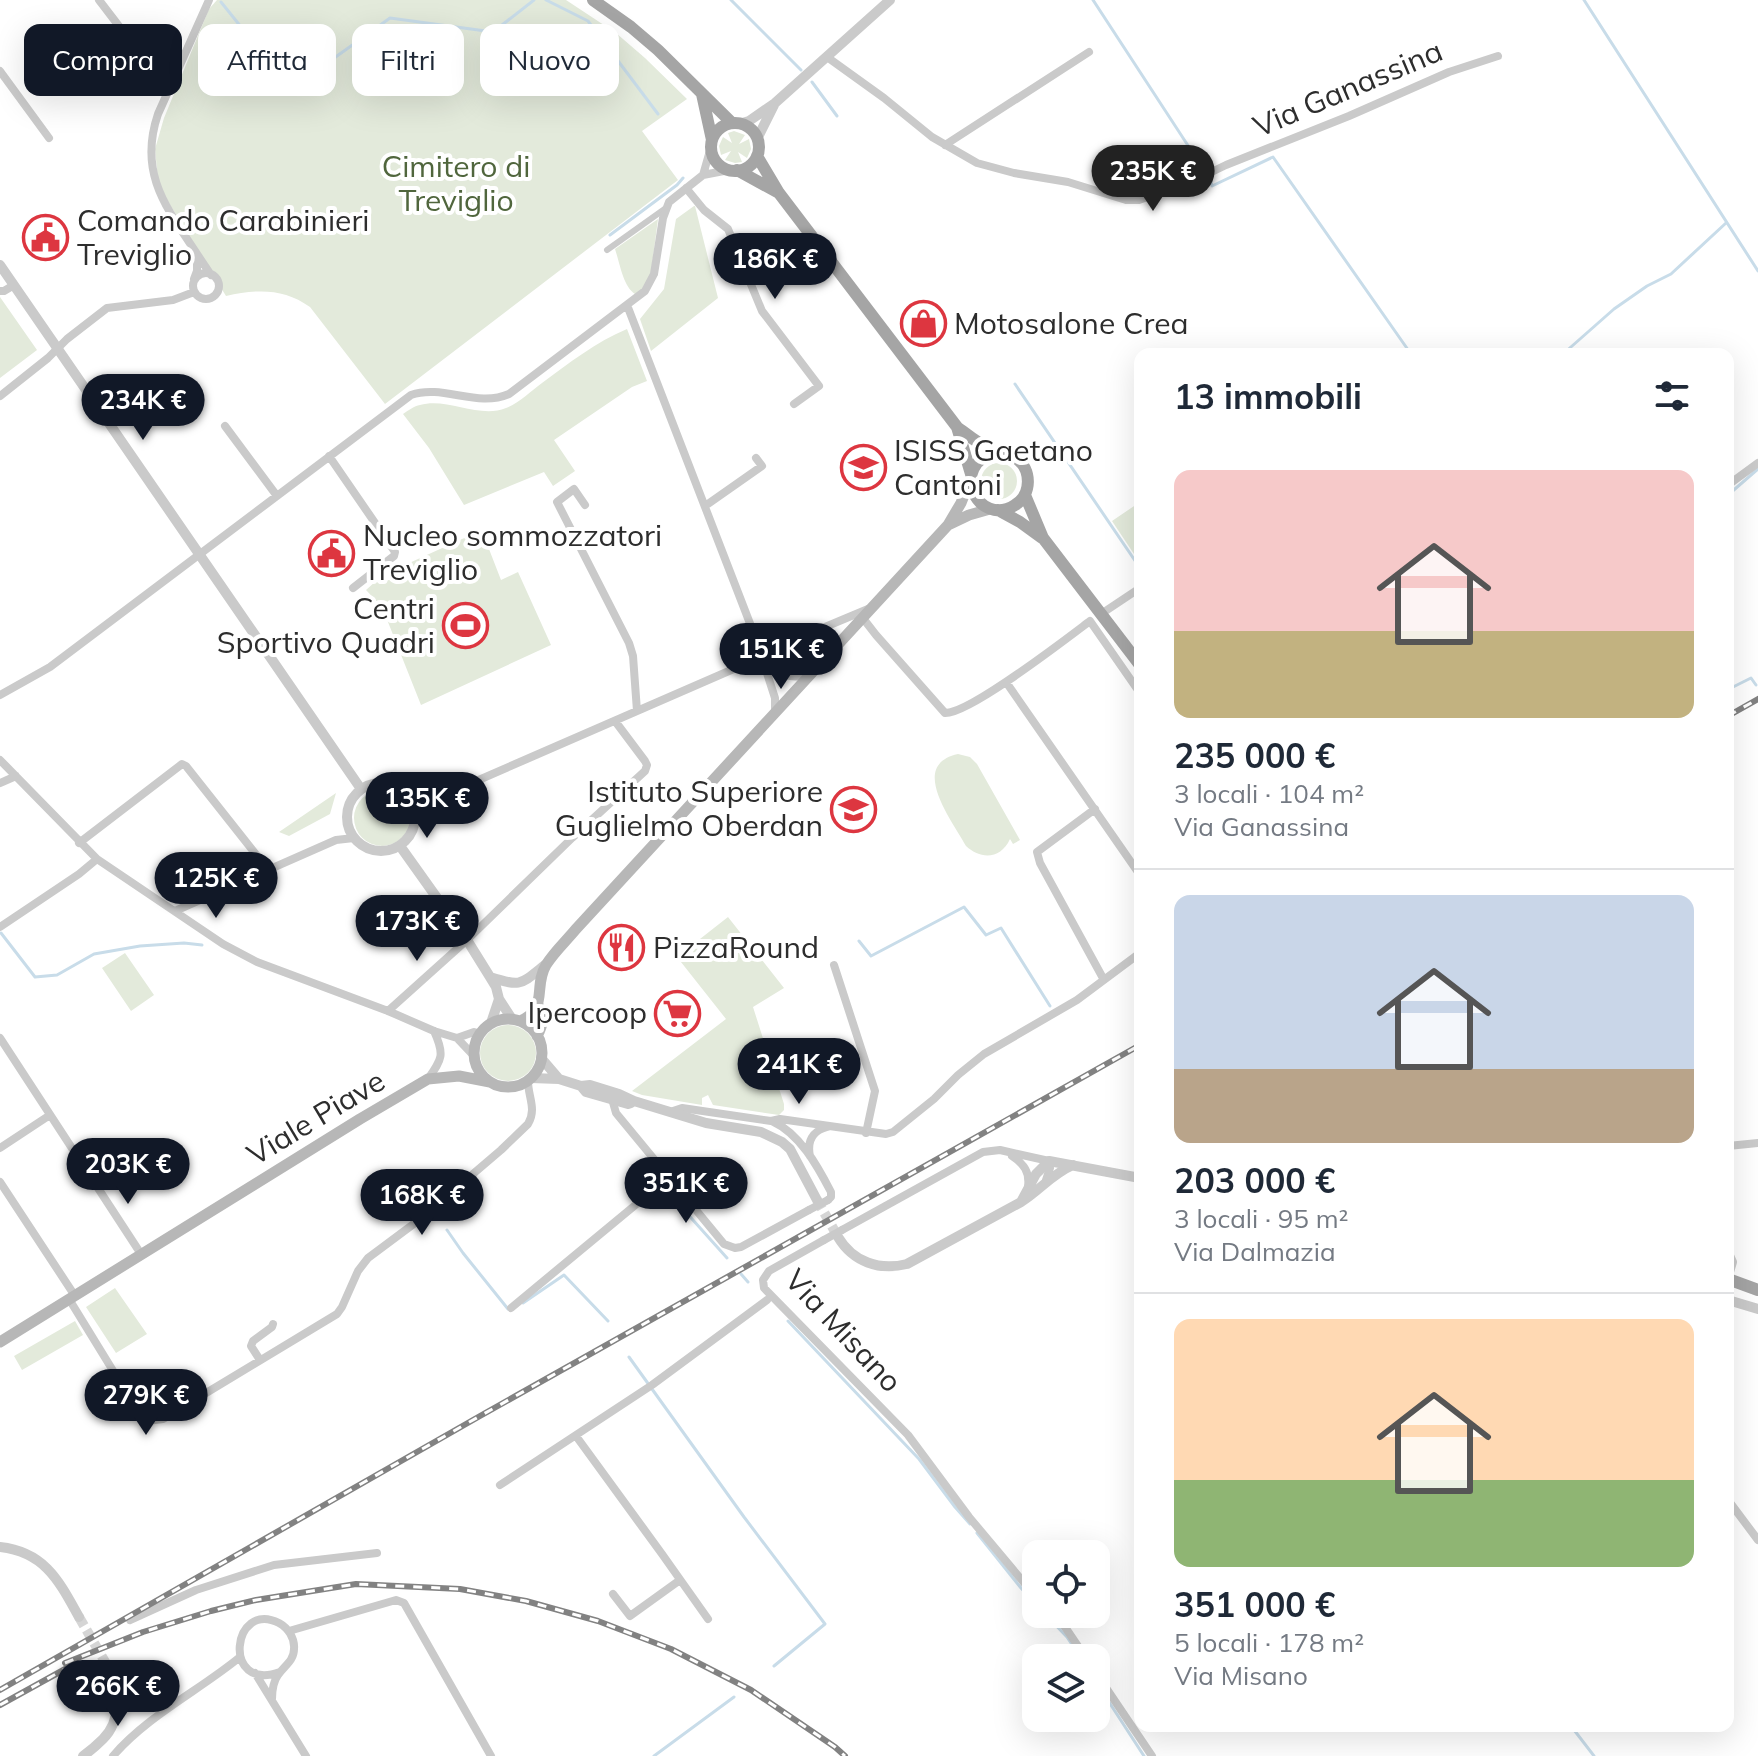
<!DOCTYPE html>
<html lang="it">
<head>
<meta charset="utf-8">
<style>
  body { margin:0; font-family:Mulish,sans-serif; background:#f6f6f7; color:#1f2937; height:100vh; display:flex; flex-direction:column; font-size:30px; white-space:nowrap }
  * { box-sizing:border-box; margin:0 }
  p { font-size:26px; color:#747a83 }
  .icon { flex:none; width:44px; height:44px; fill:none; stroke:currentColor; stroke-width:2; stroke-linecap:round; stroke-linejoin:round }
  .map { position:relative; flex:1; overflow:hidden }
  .details { position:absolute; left:1134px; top:348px; width:600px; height:1384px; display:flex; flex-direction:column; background:#fff; border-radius:16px; box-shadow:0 8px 32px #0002 }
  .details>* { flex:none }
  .top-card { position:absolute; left:24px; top:24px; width:760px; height:72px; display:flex; gap:16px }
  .controls { position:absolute; left:1022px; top:1540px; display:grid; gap:16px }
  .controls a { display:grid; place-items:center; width:88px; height:88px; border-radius:16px; background:#fff; box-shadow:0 8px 32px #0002; font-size:40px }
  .price { position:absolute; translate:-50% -68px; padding:0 18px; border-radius:28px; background:#111827; color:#fff; font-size:26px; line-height:52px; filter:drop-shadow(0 2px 4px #0008) }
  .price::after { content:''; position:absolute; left:50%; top:48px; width:24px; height:18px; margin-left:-12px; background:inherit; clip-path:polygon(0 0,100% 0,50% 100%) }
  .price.on { background:#222; color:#fff }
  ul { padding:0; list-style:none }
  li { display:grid; align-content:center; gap:16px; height:424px; padding:0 40px }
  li+li { border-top:2px solid #e0e1e3 }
  li span { display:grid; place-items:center; height:248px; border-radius:16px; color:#555 }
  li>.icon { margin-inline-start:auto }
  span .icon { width:144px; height:144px; fill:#fffc; stroke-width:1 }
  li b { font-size:34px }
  h2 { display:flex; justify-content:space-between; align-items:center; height:96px; padding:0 40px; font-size:34px }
  .pill { padding:0 28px; border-radius:16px; background:#fff; box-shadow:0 8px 32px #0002; font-size:28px; line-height:72px }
  .pill.on { background:#111827; color:#fff }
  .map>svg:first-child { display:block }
  .green { fill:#e3eadb }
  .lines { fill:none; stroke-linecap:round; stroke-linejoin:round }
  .stream { stroke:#c8dce9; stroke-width:3 }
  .tertiary-tunnel { stroke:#d5d5d5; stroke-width:10; stroke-dasharray:10 5; stroke-linecap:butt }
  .pedestrian { stroke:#cacaca; stroke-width:6 }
  .minor { stroke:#cacaca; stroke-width:8 }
  .tertiary { stroke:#cacaca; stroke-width:10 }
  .secondary { stroke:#b7b7b7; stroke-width:11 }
  .primary { stroke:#a5a5a5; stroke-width:12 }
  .rail-casing { stroke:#828282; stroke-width:6 }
  .rail { stroke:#fff; stroke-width:3; stroke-dasharray:9; stroke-linecap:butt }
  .minor-bridge { stroke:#cacaca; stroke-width:8 }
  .labels { text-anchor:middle; stroke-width:8; stroke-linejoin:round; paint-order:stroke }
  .street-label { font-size:30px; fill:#2d2d2d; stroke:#fff }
  .park-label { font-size:30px; fill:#50663d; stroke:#fff }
  .poi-label { font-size:30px; fill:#2d2d2d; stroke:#fff; text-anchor:start }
</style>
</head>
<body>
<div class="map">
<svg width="1758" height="1756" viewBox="0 0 1758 1756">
  <rect width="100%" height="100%" fill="#fff"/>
  <path class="green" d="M217 0H566L616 33 645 58 687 99 642 131 678 180 385 404 310 307C284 288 257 289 226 296L167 200 158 180 155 149 164 118 209 9Z
    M734 131 745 135 739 144 749 139 751 149 747 158 738 152 742 162 735 163 725 160 731 151 721 155 719 146 723 137 732 143 728 133Z
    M694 206H695L718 298 651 351 640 319 664 289 676 219Z
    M658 219 650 280 643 290 635 294C623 286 620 264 615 249Z
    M0 297 37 350 0 378Z
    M627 329 647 381 632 387 554 440 575 471 553 486 544 472 464 505 429 448 403 414C409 410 414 406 420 405 447 397 479 419 506 408 519 403 531 391 542 383 569 363 596 342 627 329Z
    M981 481a18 18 0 1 1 36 0a18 18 0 1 1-36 0Z
    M1140 502V563L1112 521Z
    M482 531 501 580 518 572 551 645 421 705 382 607 366 590 376 581 380 584 406 572 408 567 407 564 462 539Z
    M958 754 970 757 977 764 1020 840 1013 844 1010 839C1001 859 981 860 966 846 952 820 908 765 958 754Z
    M354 818a28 28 0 1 1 56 0a28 28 0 1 1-56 0Z
    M336 793 330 814 289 836 279 832Z
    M728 917 784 988 753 1007 784 1104V1110L779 1115 713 1105 708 1095 702 1098V1105L642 1095 632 1091 726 1019 677 957Z
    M125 953 154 995 131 1011 102 968Z
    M480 1053a28 28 0 1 1 56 0a28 28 0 1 1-56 0Z
    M115 1288 147 1334 116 1353 86 1307Z
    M75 1321 83 1335 22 1370 14 1356Z"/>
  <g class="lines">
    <path class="stream" d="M546 0 588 21 658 114
      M731 0 801 70
      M1093 0 1202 167
      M1584 0 1758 271
      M221 2 291 89 390 18 493 32 534 0
      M812 82 837 116
      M1211 182 1212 186 1273 157 1411 354
      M610 235 677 185 683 178
      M1563 354 1614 309 1647 286 1671 274 1726 223
      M1015 384 1140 568
      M1728 495 1758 469
      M1728 680 1733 687 1751 678 1756 685
      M1 933 35 977 57 975 94 954 140 946 184 943 202 945
      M859 941 871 956 964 907 986 935 1001 928 1050 1006
      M684 1210 727 1258
      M447 1230 463 1253 508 1309
      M741 1274 748 1282
      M523 1303 564 1275 608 1321
      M788 1321 919 1459 955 1507 970 1524
      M629 1357 744 1517 825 1624 774 1666
      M977 1533 1021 1588 1036 1604
      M1045 1614 1067 1637 1081 1658
      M1096 1682 1144 1756
      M1571 1726 1594 1756
      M654 1756 734 1697"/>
    <path class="tertiary-tunnel" d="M817 1200 838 1237
      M79 1617 108 1667"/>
    <path class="pedestrian" d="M607 250 666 208"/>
    <path class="minor" d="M99 0 148 64
      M827 57 884 98 932 137 977 163 1014 173 1068 182 1126 200H1139L1197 179 1226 165 1349 116 1449 72 1498 56
      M0 71 49 138
      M945 145 1089 52
      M703 175 711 147
      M686 188 704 210 728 229 762 311 819 386 794 404
      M197 254C166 207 138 173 158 114L209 0
      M193 286a13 13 0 1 1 26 0a13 13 0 1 1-26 0Z
      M194 279 197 271V254L211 275
      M0 291H4L14 285
      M627 305 756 639 775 698V712
      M0 396 48 358 67 339 107 308 173 300 194 292
      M225 426 277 496
      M329 456 395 552 394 556 353 588
      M1728 485 1758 463
      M585 505 574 489 557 502 629 643 633 656 637 711
      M705 506 762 466 756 458
      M1101 614 1140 588
      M862 617 876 635 945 713C969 714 1066 639 1090 621L1140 693
      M764 664C781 675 789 679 809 675 810 656 799 650 782 645
      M1006 682 1140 875
      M0 695 50 667 411 395C443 384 477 408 509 394L645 291 654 274 663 218 669 202 703 175 729 170
      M0 760 97 859 223 944 257 962 388 1011 434 1031 457 1038 474 1056
      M0 783 16 776
      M414 806 435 799 745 664 782 645 868 609
      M1095 809 1037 852 1040 863 1104 980
      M79 843 182 764 186 766 269 871
      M175 911 336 840 354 838
      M0 927 79 874 97 859
      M834 965 875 1091 866 1133
      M388 1011 467 940 572 838 645 771 647 765 645 761 615 721
      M0 1038 141 1254
      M457 1038 474 1032 480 1034
      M428 1079C442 1059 445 1055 434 1031
      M612 1099 616 1113 724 1244 735 1248 741 1247 809 1210
      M670 1112 682 1108 771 1121 780 1119 886 1134 893 1132 934 1099 958 1075 984 1054 1077 1000 1140 953
      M772 1121C800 1134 817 1165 831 1192V1197L828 1200
      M1728 1146 1758 1143
      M0 1148 50 1115
      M810 1156C807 1142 812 1131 827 1127
      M1012 1156C1024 1164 1030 1172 1028 1187
      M0 1182 75 1296
      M842 1230 983 1152 1000 1150 1049 1161 1050 1168 1046 1180
      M824 1240 769 1271 763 1280 764 1288 908 1435 969 1517 1036 1597
      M1728 1251 1733 1262 1728 1279
      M69 1299 139 1413 147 1421 163 1419 337 1314 342 1307 358 1271 368 1258 419 1220 501 1150 528 1124C537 1109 528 1097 528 1081
      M511 1308 668 1178
      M260 1360 251 1346 253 1341 272 1327 273 1324
      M576 1436 662 1554 708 1619
      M500 1485 652 1385 767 1300
      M1728 1500 1758 1540
      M613 1594 630 1616 680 1580
      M1052 1614 1065 1627 1086 1658
      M130 1620 196 1590 274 1565 377 1553
      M289 1631 396 1600 404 1603 491 1756
      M255 1673 306 1756
      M1096 1673 1152 1756
      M272 1699C272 1690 273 1682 278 1675 284 1666 294 1661 294 1649 295 1638 288 1628 279 1623 232 1599 221 1693 280 1672
      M113 1756C147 1716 200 1690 240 1657"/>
    <path class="tertiary" d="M739 124 749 121 775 103 890 0
      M757 139 774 105
      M0 265 361 789
      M347 817a34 34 0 1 1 68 0a34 34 0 1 1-68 0Z
      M400 846 467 940 490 977 496 987 499 999 512 1019
      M490 977C521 987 520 985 545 965
      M491 1023 499 999
      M541 1058 559 1079
      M531 1078 559 1079 581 1086 590 1085 619 1094 634 1101 706 1123 761 1132 782 1142 790 1149 817 1200
      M581 1086 586 1092 628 1104 631 1103
      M1022 1200 1036 1174 1049 1161 1140 1178
      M838 1237C853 1262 879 1271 907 1264L1021 1202C1040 1190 1052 1174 1073 1165
      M1728 1300 1758 1309
      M0 1547C45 1552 59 1581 79 1617
      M83 1756C90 1751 97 1745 103 1739 122 1720 120 1689 108 1667"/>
    <path class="secondary" d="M948 525 969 515 990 509
      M474 1053a34 34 0 1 1 68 0a34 34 0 1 1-68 0Z
      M520 1021C549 1009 533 987 546 965 554 952 567 940 576 929L948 525 961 503 970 480
      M537 1036C543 1025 545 1016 538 1005
      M0 1342 360 1119 428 1079 459 1076 490 1082"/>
    <path class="primary" d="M593 0 631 27 658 50 732 123
      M702 94 712 140
      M711 147a24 24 0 1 1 48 0a24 24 0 1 1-48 0Z
      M757 156 779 193 957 427C969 436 980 445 993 451 1001 454 1009 453 1016 458 1032 469 1032 495 1015 505 978 529 947 464 997 452
      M737 170 779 193
      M957 427 971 474
      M1025 495 1043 538 1140 665
      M998 510 1020 522 1042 538
      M1728 1279 1758 1290"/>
    <defs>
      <path id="rail" d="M1728 716 1758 699
        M65 1663 143 1632 211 1611 256 1600 356 1584 460 1589 526 1601 598 1621 671 1649 751 1690 835 1747 845 1756
        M0 1690 480 1416 1140 1045
        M0 1705 76 1663"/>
    </defs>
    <use href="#rail" class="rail-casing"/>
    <use href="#rail" class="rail"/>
    <path class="minor-bridge" d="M809 1210 828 1200
      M824 1240 842 1230"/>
  </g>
  <defs>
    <symbol id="civic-ring" viewBox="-11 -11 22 22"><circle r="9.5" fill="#fff" stroke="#dd3640" stroke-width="1.5"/><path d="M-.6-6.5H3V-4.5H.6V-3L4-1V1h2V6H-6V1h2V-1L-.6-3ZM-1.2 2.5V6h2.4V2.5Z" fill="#dd3640"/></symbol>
    <symbol id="shop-ring" viewBox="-11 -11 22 22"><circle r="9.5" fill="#fff" stroke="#dd3640" stroke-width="1.5"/><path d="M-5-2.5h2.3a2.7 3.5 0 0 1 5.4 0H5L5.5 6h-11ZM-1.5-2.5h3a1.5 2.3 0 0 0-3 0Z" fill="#dd3640"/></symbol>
    <symbol id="school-ring" viewBox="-11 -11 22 22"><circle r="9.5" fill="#fff" stroke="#dd3640" stroke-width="1.5"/><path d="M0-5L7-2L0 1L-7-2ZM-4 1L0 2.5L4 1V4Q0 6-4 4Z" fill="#dd3640"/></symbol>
    <symbol id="stadium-ring" viewBox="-11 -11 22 22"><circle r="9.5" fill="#fff" stroke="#dd3640" stroke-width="1.5"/><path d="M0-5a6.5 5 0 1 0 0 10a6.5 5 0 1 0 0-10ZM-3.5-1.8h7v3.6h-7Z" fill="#dd3640"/></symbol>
    <symbol id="restaurant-ring" viewBox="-11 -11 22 22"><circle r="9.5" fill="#fff" stroke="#dd3640" stroke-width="1.5"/><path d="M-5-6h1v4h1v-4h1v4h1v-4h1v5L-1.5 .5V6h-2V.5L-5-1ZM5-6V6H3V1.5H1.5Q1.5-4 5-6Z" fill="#dd3640"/></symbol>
    <symbol id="supermarket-ring" viewBox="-11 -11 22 22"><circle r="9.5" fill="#fff" stroke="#dd3640" stroke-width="1.5"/><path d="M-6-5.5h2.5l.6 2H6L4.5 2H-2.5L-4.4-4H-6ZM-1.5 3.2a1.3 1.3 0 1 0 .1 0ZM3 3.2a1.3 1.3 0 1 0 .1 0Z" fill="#dd3640"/></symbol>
  </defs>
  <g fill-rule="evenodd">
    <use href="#civic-ring" x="20" y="212" width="51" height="51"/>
    <use href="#shop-ring" x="898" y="298" width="51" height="51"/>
    <use href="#school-ring" x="838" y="442" width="51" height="51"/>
    <use href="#civic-ring" x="306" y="528" width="51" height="51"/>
    <use href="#stadium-ring" x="440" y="600" width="51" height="51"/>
    <use href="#school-ring" x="828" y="784" width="51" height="51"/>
    <use href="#restaurant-ring" x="596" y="922" width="51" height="51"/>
    <use href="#supermarket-ring" x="652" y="988" width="51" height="51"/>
  </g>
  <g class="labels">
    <g class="street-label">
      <text transform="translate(1348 89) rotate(-23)" y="10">Via Ganassina</text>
      <text transform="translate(316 1118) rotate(-31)" y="10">Viale Piave</text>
      <text transform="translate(843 1331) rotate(47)" y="10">Via Misano</text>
    </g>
    <g class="park-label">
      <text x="456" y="177">Cimitero di<tspan x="456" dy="34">Treviglio</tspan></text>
    </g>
    <g class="poi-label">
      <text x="77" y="231">Comando Carabinieri<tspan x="77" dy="34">Treviglio</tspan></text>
      <text x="954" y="334">Motosalone Crea</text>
      <text x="894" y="461">ISISS Gaetano<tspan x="894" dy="34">Cantoni</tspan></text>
      <text x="363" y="546">Nucleo sommozzatori<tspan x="363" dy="34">Treviglio</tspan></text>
      <text x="435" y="619" text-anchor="end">Centri<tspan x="435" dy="34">Sportivo Quadri</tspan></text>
      <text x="823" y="802" text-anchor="end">Istituto Superiore<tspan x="823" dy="34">Guglielmo Oberdan</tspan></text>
      <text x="653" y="958">PizzaRound</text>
      <text x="647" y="1023" text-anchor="end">Ipercoop</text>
    </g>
  </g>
</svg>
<div class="controls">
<a><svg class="icon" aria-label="locate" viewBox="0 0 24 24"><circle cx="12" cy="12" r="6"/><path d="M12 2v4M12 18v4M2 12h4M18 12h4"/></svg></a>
<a><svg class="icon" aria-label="layers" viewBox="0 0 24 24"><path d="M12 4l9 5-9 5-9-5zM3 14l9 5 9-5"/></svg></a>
</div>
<b class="price on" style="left:1153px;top:213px">235K €</b>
<b class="price" style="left:775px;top:301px">186K €</b>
<b class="price" style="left:143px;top:442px">234K €</b>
<b class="price" style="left:781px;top:691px">151K €</b>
<b class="price" style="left:427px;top:840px">135K €</b>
<b class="price" style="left:216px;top:920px">125K €</b>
<b class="price" style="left:417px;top:963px">173K €</b>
<b class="price" style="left:799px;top:1106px">241K €</b>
<b class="price" style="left:128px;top:1206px">203K €</b>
<b class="price" style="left:686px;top:1225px">351K €</b>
<b class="price" style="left:422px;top:1237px">168K €</b>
<b class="price" style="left:146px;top:1437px">279K €</b>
<b class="price" style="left:118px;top:1728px">266K €</b>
<div class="top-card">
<a class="pill on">Compra</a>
<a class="pill">Affitta</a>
<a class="pill">Filtri</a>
<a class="pill">Nuovo</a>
</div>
<section class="details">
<h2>13 immobili<svg class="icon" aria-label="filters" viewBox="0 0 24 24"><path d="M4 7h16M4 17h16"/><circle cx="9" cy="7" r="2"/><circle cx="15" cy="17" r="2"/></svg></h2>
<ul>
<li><span style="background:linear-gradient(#f6c9c9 65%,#c2b280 0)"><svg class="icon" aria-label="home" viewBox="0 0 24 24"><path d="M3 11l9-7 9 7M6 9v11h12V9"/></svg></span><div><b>235 000 €</b><p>3 locali · 104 m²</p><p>Via Ganassina</p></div></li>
<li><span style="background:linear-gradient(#c9d6e8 70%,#b9a48a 0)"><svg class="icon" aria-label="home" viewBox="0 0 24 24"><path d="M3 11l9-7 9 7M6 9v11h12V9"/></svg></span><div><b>203 000 €</b><p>3 locali · 95 m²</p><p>Via Dalmazia</p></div></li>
<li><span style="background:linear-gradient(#ffd9b3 65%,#8fb573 0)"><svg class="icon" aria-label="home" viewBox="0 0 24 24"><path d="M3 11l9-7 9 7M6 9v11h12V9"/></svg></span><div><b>351 000 €</b><p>5 locali · 178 m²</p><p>Via Misano</p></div></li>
</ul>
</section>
</div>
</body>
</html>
